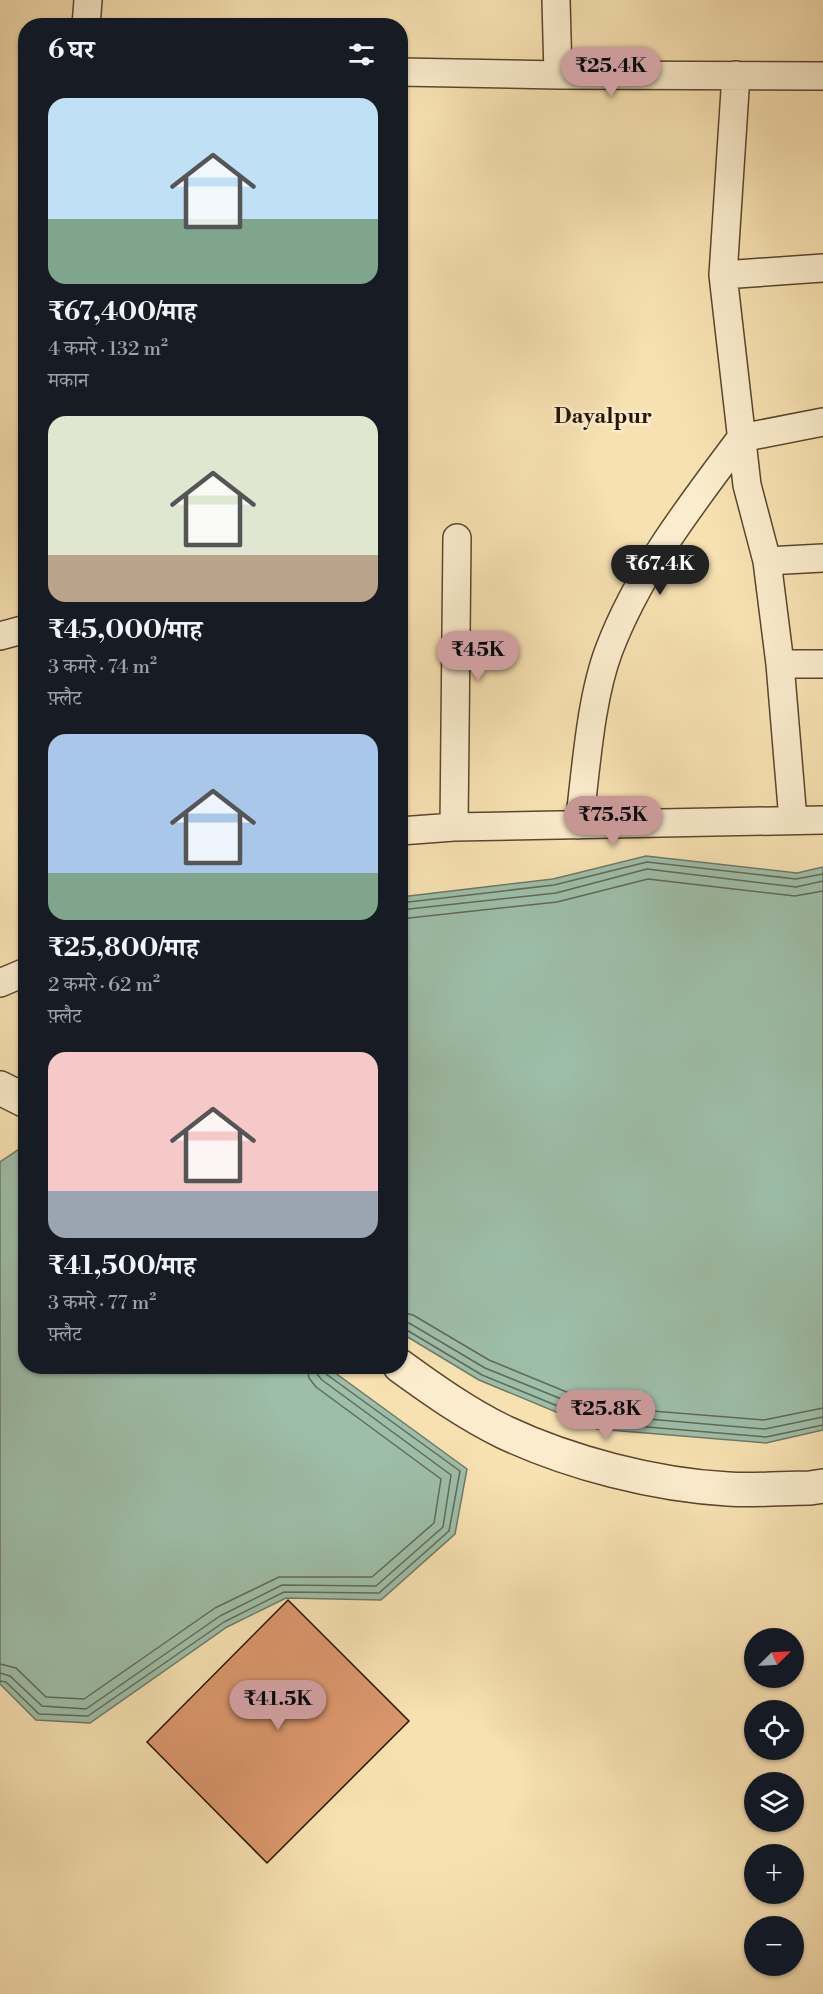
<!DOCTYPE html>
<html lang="hi">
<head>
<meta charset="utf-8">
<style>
  body { margin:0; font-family:"Libre Bodoni","Noto Serif Devanagari",serif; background:#20242c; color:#f1f3f6; height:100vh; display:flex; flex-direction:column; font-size:22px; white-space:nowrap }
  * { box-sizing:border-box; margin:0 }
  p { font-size:20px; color:#9ea1a6 }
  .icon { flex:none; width:33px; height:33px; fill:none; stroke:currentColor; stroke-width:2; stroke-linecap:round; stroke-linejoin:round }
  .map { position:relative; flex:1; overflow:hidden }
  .panel { position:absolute; left:18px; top:18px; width:390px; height:1356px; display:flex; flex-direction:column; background:#171b24; border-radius:24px; box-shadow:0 2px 4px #0004 }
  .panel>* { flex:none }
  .needle { width:39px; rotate:66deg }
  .fabs { position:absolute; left:744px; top:1628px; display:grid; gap:12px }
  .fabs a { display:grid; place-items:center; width:60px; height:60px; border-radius:50%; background:#171b24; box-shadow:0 2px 4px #0004; font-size:30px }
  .price { position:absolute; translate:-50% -51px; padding:0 14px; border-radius:21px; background:#c59692; color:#111; font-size:20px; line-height:39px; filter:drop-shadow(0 2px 3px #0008) }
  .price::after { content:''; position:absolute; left:50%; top:36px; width:18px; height:14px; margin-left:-9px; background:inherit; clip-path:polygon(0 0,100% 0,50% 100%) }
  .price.active { background:#222; color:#fff }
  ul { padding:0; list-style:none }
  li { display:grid; align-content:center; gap:12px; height:318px; padding:0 30px }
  li span { display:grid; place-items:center; height:186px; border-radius:18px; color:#555 }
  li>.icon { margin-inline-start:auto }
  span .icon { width:108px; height:108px; fill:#fffc; stroke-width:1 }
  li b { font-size:26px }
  h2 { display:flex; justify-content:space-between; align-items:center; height:72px; padding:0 30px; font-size:26px }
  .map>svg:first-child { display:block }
  .water { fill:#9dbea9; stroke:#6e7a66; stroke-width:1.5 }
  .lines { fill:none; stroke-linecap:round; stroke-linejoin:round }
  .shore { stroke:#626956; stroke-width:1.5 }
  .building { fill:#db976c; stroke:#271402; stroke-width:1.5 }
  .minor-casing { stroke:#5b472e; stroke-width:30 }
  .tertiary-casing { stroke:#5b472e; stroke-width:36 }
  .minor { stroke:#faeccc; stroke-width:27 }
  .tertiary { stroke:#faeccc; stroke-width:33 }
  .labels { text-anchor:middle; stroke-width:5; stroke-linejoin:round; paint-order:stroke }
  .quarter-label { font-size:22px; font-weight:bold; fill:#271402; stroke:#faeccc }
</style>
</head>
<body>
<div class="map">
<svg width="823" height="1994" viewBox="0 0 823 1994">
  <rect width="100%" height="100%" fill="#f7e1b1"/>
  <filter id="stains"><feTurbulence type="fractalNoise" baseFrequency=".00333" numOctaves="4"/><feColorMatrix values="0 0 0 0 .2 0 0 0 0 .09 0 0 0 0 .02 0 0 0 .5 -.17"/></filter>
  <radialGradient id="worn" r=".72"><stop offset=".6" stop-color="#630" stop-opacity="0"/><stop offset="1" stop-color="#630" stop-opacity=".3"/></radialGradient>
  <path class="water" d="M646 856 797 873 823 867V1430L766 1443 597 1429 479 1380 401 1333V897L553 879Z
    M24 1146 26 1366 327 1367 467 1469 455 1534 381 1600 286 1598 227 1627 90 1723 36 1720 0 1684V1162Z"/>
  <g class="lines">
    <path class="shore" d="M400 903 554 885 647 862 796 879 823 874
      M400 910 556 893 647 869 796 887 823 881
      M400 919 557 902 648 879 795 896 823 891
      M400 1312 413 1315 489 1360 603 1407 764 1420 823 1408
      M400 1321 409 1323 485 1368 601 1415 765 1429 823 1417
      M400 1329H405L482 1375 599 1423 766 1437 823 1425
      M0 1664 16 1668 46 1697 84 1699 215 1608 279 1577H372L434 1523 441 1479 316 1387 309 1378 307 1366
      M0 1673 10 1676 42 1706 86 1709 220 1616 282 1585 376 1586 443 1527 451 1475 322 1380 317 1374 316 1366
      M0 1681 6 1682 39 1714 88 1716 224 1622 284 1592 379 1593 449 1531 460 1471 326 1374 324 1366"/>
  </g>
  <path class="building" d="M288 1600 409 1721 267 1863 147 1742Z"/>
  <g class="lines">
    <defs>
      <path id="minor" d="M556 0 558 75
        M86 26 88 0
        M400 72 558 75 823 76
        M736 75 723 275 747 485 767 561 780 664 793 820
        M723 275 823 268
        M767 561 823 558
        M0 636 26 629
        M780 664H823
        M579 825C586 771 590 700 609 650 639 571 691 505 741 438L823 422
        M454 827 457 538
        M400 831 454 827 823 820
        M0 983 26 972"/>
      <path id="tertiary" d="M0 1088 26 1101
        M400 1366C433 1390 467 1414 504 1432 570 1463 655 1485 728 1489 755 1491 783 1488 810 1488L823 1486"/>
    </defs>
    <use href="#minor" class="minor-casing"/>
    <use href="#tertiary" class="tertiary-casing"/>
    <use href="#minor" class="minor"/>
    <use href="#tertiary" class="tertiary"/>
  </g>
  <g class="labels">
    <g class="quarter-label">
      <text x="603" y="423">Dayalpur</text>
    </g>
  </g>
  <rect width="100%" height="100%" filter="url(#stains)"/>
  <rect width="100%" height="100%" fill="url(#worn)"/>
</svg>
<div class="fabs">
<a><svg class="needle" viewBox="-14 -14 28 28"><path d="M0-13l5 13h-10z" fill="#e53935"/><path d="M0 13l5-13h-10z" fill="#9ea1a6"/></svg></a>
<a><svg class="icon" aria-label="locate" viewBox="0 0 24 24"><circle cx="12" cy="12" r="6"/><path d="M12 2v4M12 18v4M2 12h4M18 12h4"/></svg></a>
<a><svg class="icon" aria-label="layers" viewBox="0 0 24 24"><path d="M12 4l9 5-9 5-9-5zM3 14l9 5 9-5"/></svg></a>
<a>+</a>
<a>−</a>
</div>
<b class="price" style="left:611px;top:98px">₹25.4K</b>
<b class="price active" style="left:660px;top:596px">₹67.4K</b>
<b class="price" style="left:478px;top:682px">₹45K</b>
<b class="price" style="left:613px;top:847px">₹75.5K</b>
<b class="price" style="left:606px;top:1441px">₹25.8K</b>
<b class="price" style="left:278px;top:1731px">₹41.5K</b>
<section class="panel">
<h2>6 घर<svg class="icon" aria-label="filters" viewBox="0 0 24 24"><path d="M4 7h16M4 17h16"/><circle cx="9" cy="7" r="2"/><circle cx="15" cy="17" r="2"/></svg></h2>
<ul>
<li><span style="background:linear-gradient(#bfe0f5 65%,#7fa58c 0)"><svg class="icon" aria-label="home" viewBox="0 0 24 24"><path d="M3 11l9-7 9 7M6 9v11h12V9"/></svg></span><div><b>₹67,400/माह</b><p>4 कमरे · 132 m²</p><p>मकान</p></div></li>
<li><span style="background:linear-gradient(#dfe7d0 75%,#b9a48a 0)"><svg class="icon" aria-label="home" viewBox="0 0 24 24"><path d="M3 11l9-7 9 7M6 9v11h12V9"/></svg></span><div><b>₹45,000/माह</b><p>3 कमरे · 74 m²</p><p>फ़्लैट</p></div></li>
<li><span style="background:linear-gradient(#a9c7e8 75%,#7fa58c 0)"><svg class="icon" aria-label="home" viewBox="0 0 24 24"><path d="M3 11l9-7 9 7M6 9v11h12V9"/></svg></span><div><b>₹25,800/माह</b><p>2 कमरे · 62 m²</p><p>फ़्लैट</p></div></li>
<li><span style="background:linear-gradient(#f6c9c9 75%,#9aa5b1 0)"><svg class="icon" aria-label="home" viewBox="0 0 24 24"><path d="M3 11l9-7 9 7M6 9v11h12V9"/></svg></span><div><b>₹41,500/माह</b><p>3 कमरे · 77 m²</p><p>फ़्लैट</p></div></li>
</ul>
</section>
</div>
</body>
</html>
